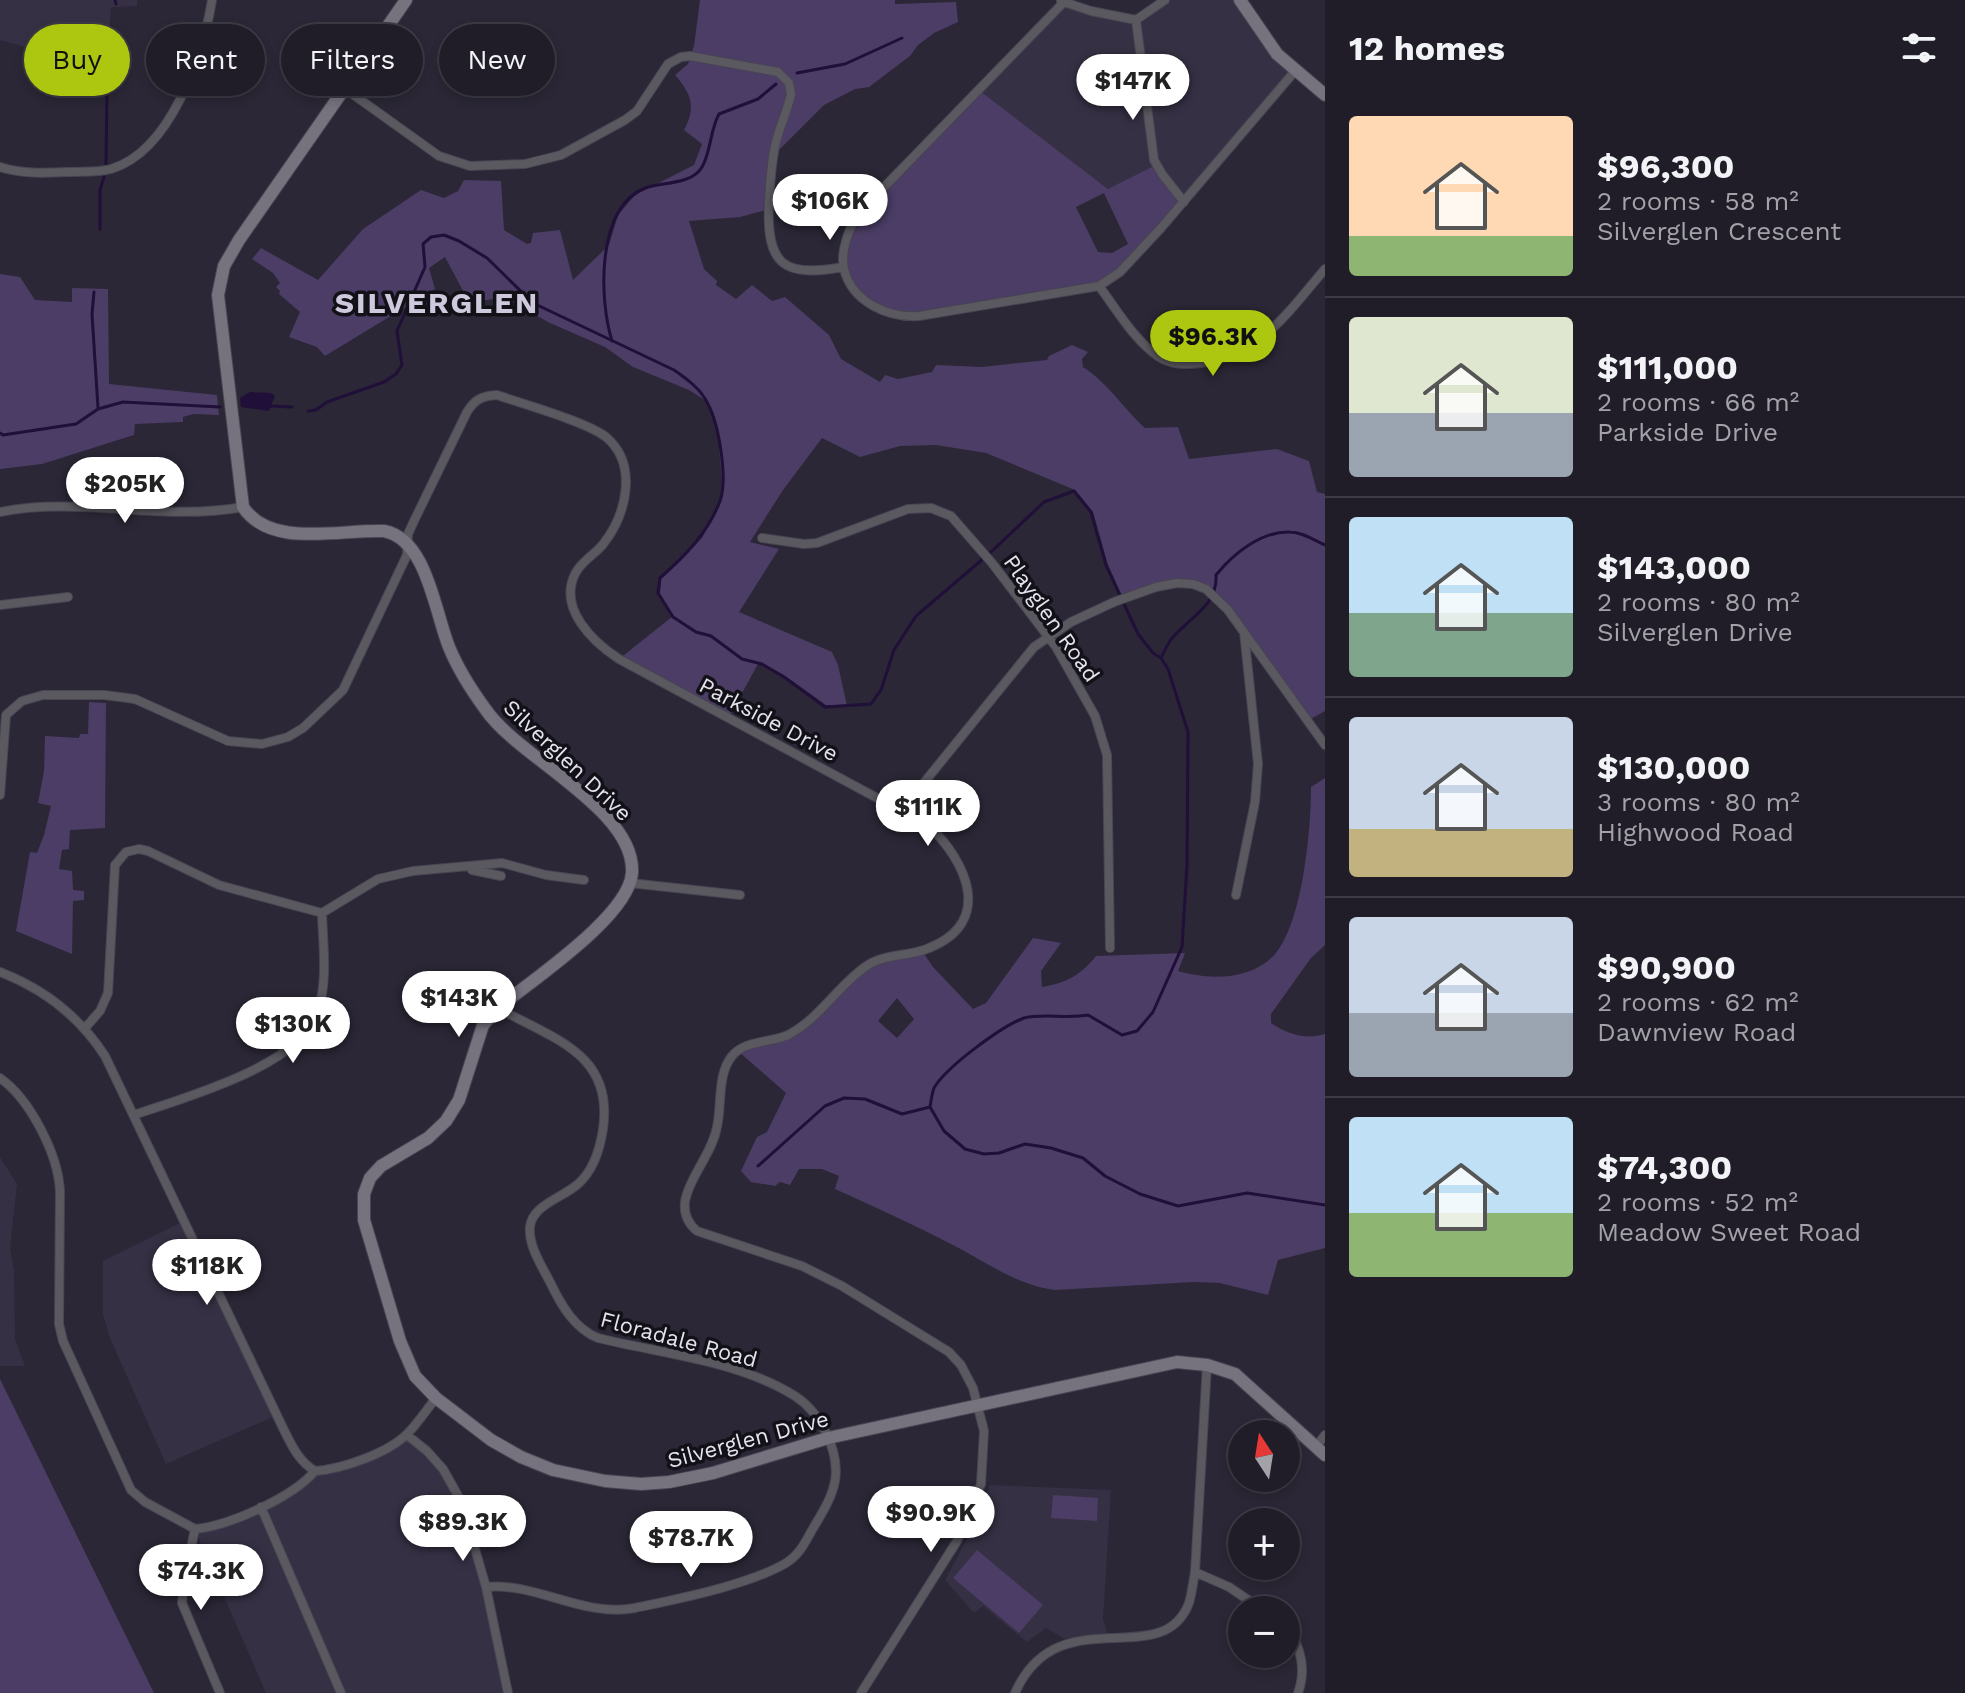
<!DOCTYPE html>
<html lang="en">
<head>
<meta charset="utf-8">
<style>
  body { margin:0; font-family:"Work Sans",sans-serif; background:#282630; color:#f1f3f6; height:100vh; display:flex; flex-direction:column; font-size:30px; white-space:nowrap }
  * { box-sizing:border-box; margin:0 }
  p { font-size:26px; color:#a2a2a8 }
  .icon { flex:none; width:44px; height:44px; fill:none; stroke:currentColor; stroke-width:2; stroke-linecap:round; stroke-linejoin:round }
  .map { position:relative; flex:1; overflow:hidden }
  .details { display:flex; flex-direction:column; background:#201d28; width:640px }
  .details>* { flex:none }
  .top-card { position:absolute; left:24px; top:24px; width:760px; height:72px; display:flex; gap:16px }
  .needle { width:52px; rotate:348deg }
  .tools { position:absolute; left:1228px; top:1420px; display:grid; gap:16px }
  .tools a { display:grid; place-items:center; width:72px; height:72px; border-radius:50%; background:#201d28; box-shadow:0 4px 12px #0003,0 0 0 2px #3d3b45; font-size:40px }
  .price { position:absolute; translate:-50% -68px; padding:0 18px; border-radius:28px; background:#fff; color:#222; font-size:26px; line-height:52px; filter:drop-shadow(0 2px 4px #0008) }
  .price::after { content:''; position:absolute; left:50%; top:48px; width:24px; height:18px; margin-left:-12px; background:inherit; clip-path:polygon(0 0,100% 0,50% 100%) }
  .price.on { background:#adc610; color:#111 }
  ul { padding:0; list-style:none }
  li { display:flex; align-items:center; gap:24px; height:200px; padding:0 24px }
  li+li { border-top:2px solid #3d3b45 }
  li span { display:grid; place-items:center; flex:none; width:224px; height:160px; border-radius:8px; color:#555 }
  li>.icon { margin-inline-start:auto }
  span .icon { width:96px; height:96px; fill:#fffc; stroke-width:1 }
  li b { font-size:34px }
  h2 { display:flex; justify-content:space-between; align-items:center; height:96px; padding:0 24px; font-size:34px }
  .pill { padding:0 28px; border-radius:36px; background:#201d28; box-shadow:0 4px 12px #0003,0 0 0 2px #3d3b45; font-size:28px; line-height:72px }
  .pill.on { background:#adc610; color:#111 }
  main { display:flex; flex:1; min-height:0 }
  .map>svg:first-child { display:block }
  .built { fill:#363044 }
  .green { fill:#4b3d65; fill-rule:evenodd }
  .water { fill:#200f38 }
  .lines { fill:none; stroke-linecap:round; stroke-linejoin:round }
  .stream { stroke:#200f38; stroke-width:3 }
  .street-casing { stroke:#494553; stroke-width:10 }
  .secondary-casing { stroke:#494553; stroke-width:14 }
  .street { stroke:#5b5960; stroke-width:8 }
  .secondary { stroke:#76737f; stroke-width:12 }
  .labels { text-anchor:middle; stroke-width:7; stroke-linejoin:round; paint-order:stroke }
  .street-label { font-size:22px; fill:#e6e3ee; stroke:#131118 }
  .district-label { font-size:30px; font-weight:bold; letter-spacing:2px; fill:#cec9dd; stroke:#131118 }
</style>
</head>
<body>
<main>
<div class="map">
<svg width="1325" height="1693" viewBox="0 0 1325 1693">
  <rect width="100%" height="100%" fill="#2b2736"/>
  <path class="built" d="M0 0H137V6L111 7 109 39 83 30 41 51 0 40Z
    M1165 0H1239L1295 71 1184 203 1108 189 979 90 1064 3 1136 20Z
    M0 1157 17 1184 10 1248 14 1270 15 1339 25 1366H0Z
    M184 1221 277 1415 166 1464 110 1338 103 1314V1261Z
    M407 1435 427 1451 462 1502 508 1693H266L195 1530 261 1508 315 1471 336 1469Z
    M990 1485 1111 1490 1103 1619 1107 1633 1065 1639 1046 1628 1027 1642 983 1606 974 1613 945 1580 983 1509Z"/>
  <path class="green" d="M700 0H895V4L956 2 958 22 934 33 918 45 910 56 869 87 855 89 824 105 773 156 769 209 740 217 689 221 704 269 717 281 716 285 736 299 752 285 772 301 785 297 829 335 841 359 880 382 885 375 898 379 932 372 936 365 982 367 1047 360 1049 356 1072 345 1088 352 1082 359 1083 367C1108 383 1123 408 1145 428L1178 427 1189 459 1277 449 1309 461 1317 492 1325 494V711L1309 720 1208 590 1176 582 1123 599 1108 565 1093 512 1075 490 986 453 936 445 900 446 860 457 822 438 783 490 750 542 779 549 739 612 832 652 838 665 847 706 826 705 784 675 759 662 729 717 619 659 673 616 660 594 661 579 702 538 723 495 718 433 708 402 689 390 633 367 605 347 550 323 504 298 469 302 445 257 429 268 435 289 325 356 317 347 289 337 300 312 279 294 280 291 276 287 280 283 273 273 252 259 261 248 318 280 363 229 421 190 444 198 458 191 464 180 501 181 504 230 527 244 531 243 533 233 560 230 573 280 609 245 618 215 635 195 694 165 702 144 684 130C696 108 692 94 675 75L688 64 694 46Z
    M979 90 1108 189 1156 165 1184 203 1161 228 1099 287 892 316 854 288 843 255 852 225ZM1104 193 1128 244 1112 253 1098 252 1076 207Z
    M0 274 20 277 35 300 72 302V288L108 289 109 384 217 395 219 415 193 414 183 417V422L135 424 134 435 42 464 0 469Z
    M89 702 106 703 105 828 70 830 69 849 62 850 59 869 72 871 73 890 84 891V900L73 901 72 954 16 931 30 852 37 853 44 835 51 806 38 803 44 771 45 736 79 738 80 734H88Z
    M1325 778V945L1311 958 1271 1014V1023C1287 1034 1306 1040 1325 1034V1248L1278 1260 1268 1295 1220 1283 1193 1282 1055 1290C1018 1286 986 1262 953 1245 914 1225 875 1207 835 1189L839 1176 822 1169H799L790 1185 780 1182 775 1186 751 1182 741 1171 757 1137 767 1132 786 1093 738 1051 796 1031 866 966 922 951 933 967 973 1009 986 1003 1033 938 1061 943 1041 971 1042 987C1066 983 1081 975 1096 956L1185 953 1178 971C1209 980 1252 981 1276 953 1303 920 1311 829 1311 787ZM897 998 914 1019 897 1038 878 1021Z
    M0 1379 154 1693H0Z
    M1053 1495 1098 1498 1097 1521 1051 1518Z
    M977 1550 1043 1605 1019 1633 953 1578Z"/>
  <path class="water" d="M250 392 271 393 275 396 269 411 241 407 240 398Z"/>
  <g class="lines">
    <path class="stream" d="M115 0 116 4
      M797 73 845 64 902 38
      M106 164 107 90 112 30
      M100 229V190L104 177
      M94 292 92 314 98 408
      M612 341C599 299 596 208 645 188 661 182 692 185 702 167 711 152 710 130 719 114L758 99 776 84
      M271 406 292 407
      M308 411 316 410 327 402 384 382 396 374 402 365 397 331 425 267 423 244 431 237 444 235 459 241 487 258 533 303 674 370C687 379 701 389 708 404 719 425 728 479 720 501 708 533 685 556 660 578L658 593 673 617 696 632 711 636 742 659 762 664 784 677 825 707 871 704 881 690 894 650 916 616 991 552 1044 502 1074 491 1091 512 1106 565 1138 634 1153 653 1161 658 1168 669 1188 732 1187 865 1182 947 1153 1012 1137 1031 1122 1035 1088 1015C1068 1019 1041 1013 1024 1018 1002 1026 946 1067 934 1088 932 1093 931 1101 930 1107L944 1131 965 1149 984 1154 999 1153 1025 1144 1051 1148 1083 1158 1105 1176 1140 1194 1178 1206 1247 1193 1325 1205
      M0 433 3 435 76 424 98 409 123 402 220 407
      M1161 658C1165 650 1168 642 1174 636 1192 616 1218 604 1216 575 1233 554 1261 531 1290 532 1302 532 1314 540 1325 545
      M758 1166 825 1106 844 1098 865 1099 902 1114 930 1107"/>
    <defs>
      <path id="street" d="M1061 1 1091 11 1136 20 1165 0
        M1063 3 858 214C849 229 840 251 844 269 852 302 888 318 919 316L1099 286 1120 272 1161 228 1295 71
        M1136 20 1154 160 1162 174 1184 202
        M344 88 439 156 470 166 525 164 561 155 625 120 637 111 668 64 681 57 690 56 778 72 789 83 791 94C788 110 780 125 776 142 771 162 770 183 769 204 766 265 784 278 843 267
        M0 167C22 174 44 173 68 172 82 171 97 173 111 169 171 151 203 55 212 0
        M1099 286C1117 310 1134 340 1159 357 1172 365 1186 365 1201 363 1260 356 1289 311 1325 269
        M0 512C80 496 162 522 243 507
        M762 538 804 544 817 543 908 509 931 508 951 516 992 563 1056 647 1095 716 1107 755 1110 948
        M0 605 68 597
        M0 795 6 715 22 701 43 695H104L135 699 228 741 262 744 288 737 303 728 343 690 407 555 408 534 414 521 467 412C475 399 482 396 497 395 523 404 587 422 606 437 638 464 627 513 604 543 596 554 581 561 575 574 558 609 593 642 619 659L929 826C967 862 994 922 929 948 909 957 884 953 865 967 838 986 818 1020 788 1035 770 1043 745 1040 732 1056 717 1074 722 1105 717 1127 715 1139 709 1150 703 1161 691 1183 672 1210 697 1231L802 1266 842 1286 949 1352 961 1365 973 1388 984 1431 981 1484 957 1541 861 1693
        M901 811 1034 647 1071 622 1114 602 1156 587 1177 583 1193 584 1206 589 1228 610 1325 745
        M472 870 501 876
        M630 883 740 895
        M1236 895 1255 802 1258 764 1244 632
        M0 972C44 989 79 1016 105 1056L283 1428C291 1444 298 1461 315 1471
        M85 1028 100 1011 108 993 115 865 126 852 139 849 148 851 219 885 322 913 378 879 413 871 502 863 546 875 584 880
        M0 1078C30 1099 58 1154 60 1191L59 1324 63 1341 131 1490 145 1502 195 1529
        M134 1115C183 1098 301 1066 318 1012 328 979 323 946 322 913
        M407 1435 427 1451 443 1469 461 1501 486 1587 508 1693
        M1316 1447 1325 1435
        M261 1507 341 1693
        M195 1529C229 1526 293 1497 315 1471 342 1469 389 1453 408 1433 418 1423 427 1409 436 1398
        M195 1529 184 1581 182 1603 220 1693
        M1195 1572 1229 1587 1263 1610
        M486 1587C536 1582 584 1618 635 1608 677 1599 749 1585 786 1563 799 1555 805 1543 812 1530 821 1515 832 1498 835 1481 840 1451 820 1412 795 1396 737 1360 663 1354 598 1338 575 1329 561 1305 551 1284 543 1268 528 1246 530 1227 532 1205 564 1197 578 1184 594 1170 600 1149 603 1129 614 1053 553 1039 498 1008
        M1286 1628C1302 1646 1306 1671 1298 1693
        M1015 1693C1058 1596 1162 1674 1189 1603 1192 1593 1193 1582 1195 1572L1207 1365"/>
      <path id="secondary" d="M406 0 239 240 224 266 218 295 243 507C271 549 340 529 384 531 427 539 435 613 449 647 458 669 472 691 486 710 519 758 636 810 632 873 629 916 532 980 498 1008L483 1025 459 1100 446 1121 428 1138 381 1166 370 1178 364 1194V1220L400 1341 415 1376 436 1398 491 1440 521 1457 553 1470 605 1481 641 1484 669 1482 713 1473 828 1438 1177 1362 1207 1365 1235 1374 1325 1455
        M1240 0 1277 54 1325 95"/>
    </defs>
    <use href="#street" class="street-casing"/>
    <use href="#secondary" class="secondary-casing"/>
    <use href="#street" class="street"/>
    <use href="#secondary" class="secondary"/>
  </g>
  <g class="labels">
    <g class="street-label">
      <text transform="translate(1052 618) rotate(55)" y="8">Playglen Road</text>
      <text transform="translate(769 719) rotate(28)" y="8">Parkside Drive</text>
      <text transform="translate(568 760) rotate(43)" y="8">Silverglen Drive</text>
      <text transform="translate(679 1339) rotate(15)" y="8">Floradale Road</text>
      <text transform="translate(748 1439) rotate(-15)" y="8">Silverglen Drive</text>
    </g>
    <g class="district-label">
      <text x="437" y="313">SILVERGLEN</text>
    </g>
  </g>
</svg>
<div class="tools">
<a><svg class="needle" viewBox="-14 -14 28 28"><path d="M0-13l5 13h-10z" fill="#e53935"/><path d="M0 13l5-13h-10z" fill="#a2a2a8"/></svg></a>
<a>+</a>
<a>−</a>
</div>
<b class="price" style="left:1133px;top:122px">$147K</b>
<b class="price" style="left:830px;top:242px">$106K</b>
<b class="price on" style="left:1213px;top:378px">$96.3K</b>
<b class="price" style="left:125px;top:525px">$205K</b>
<b class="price" style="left:928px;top:848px">$111K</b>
<b class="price" style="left:459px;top:1039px">$143K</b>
<b class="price" style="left:293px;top:1065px">$130K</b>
<b class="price" style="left:207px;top:1307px">$118K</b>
<b class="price" style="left:931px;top:1554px">$90.9K</b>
<b class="price" style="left:463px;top:1563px">$89.3K</b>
<b class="price" style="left:691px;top:1579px">$78.7K</b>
<b class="price" style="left:201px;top:1612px">$74.3K</b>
<div class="top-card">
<a class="pill on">Buy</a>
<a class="pill">Rent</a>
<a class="pill">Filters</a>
<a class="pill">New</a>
</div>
</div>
<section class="details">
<h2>12 homes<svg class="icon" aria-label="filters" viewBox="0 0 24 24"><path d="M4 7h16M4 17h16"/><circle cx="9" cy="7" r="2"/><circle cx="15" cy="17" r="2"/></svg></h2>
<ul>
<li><span style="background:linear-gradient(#ffd9b3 75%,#8fb573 0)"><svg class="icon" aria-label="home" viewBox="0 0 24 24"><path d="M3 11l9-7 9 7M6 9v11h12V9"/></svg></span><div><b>$96,300</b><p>2 rooms · 58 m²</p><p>Silverglen Crescent</p></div></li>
<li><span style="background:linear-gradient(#dfe7d0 60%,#9aa5b1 0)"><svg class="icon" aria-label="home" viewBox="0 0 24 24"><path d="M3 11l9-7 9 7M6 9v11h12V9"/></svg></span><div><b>$111,000</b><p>2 rooms · 66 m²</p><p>Parkside Drive</p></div></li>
<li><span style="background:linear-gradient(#bfe0f5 60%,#7fa58c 0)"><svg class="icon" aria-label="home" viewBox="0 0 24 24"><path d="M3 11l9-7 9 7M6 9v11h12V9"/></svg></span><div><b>$143,000</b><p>2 rooms · 80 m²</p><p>Silverglen Drive</p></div></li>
<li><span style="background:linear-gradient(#c9d6e8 70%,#c2b280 0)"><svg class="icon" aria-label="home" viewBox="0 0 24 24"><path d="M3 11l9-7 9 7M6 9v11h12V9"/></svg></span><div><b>$130,000</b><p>3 rooms · 80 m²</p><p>Highwood Road</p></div></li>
<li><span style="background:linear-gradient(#c9d6e8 60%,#9aa5b1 0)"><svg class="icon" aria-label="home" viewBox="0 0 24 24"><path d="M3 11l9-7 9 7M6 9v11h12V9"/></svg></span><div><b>$90,900</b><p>2 rooms · 62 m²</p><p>Dawnview Road</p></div></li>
<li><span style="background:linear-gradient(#bfe0f5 60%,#8fb573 0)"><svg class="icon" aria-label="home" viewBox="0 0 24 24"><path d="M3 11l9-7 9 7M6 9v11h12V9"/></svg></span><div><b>$74,300</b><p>2 rooms · 52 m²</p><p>Meadow Sweet Road</p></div></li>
</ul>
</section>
</main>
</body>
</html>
